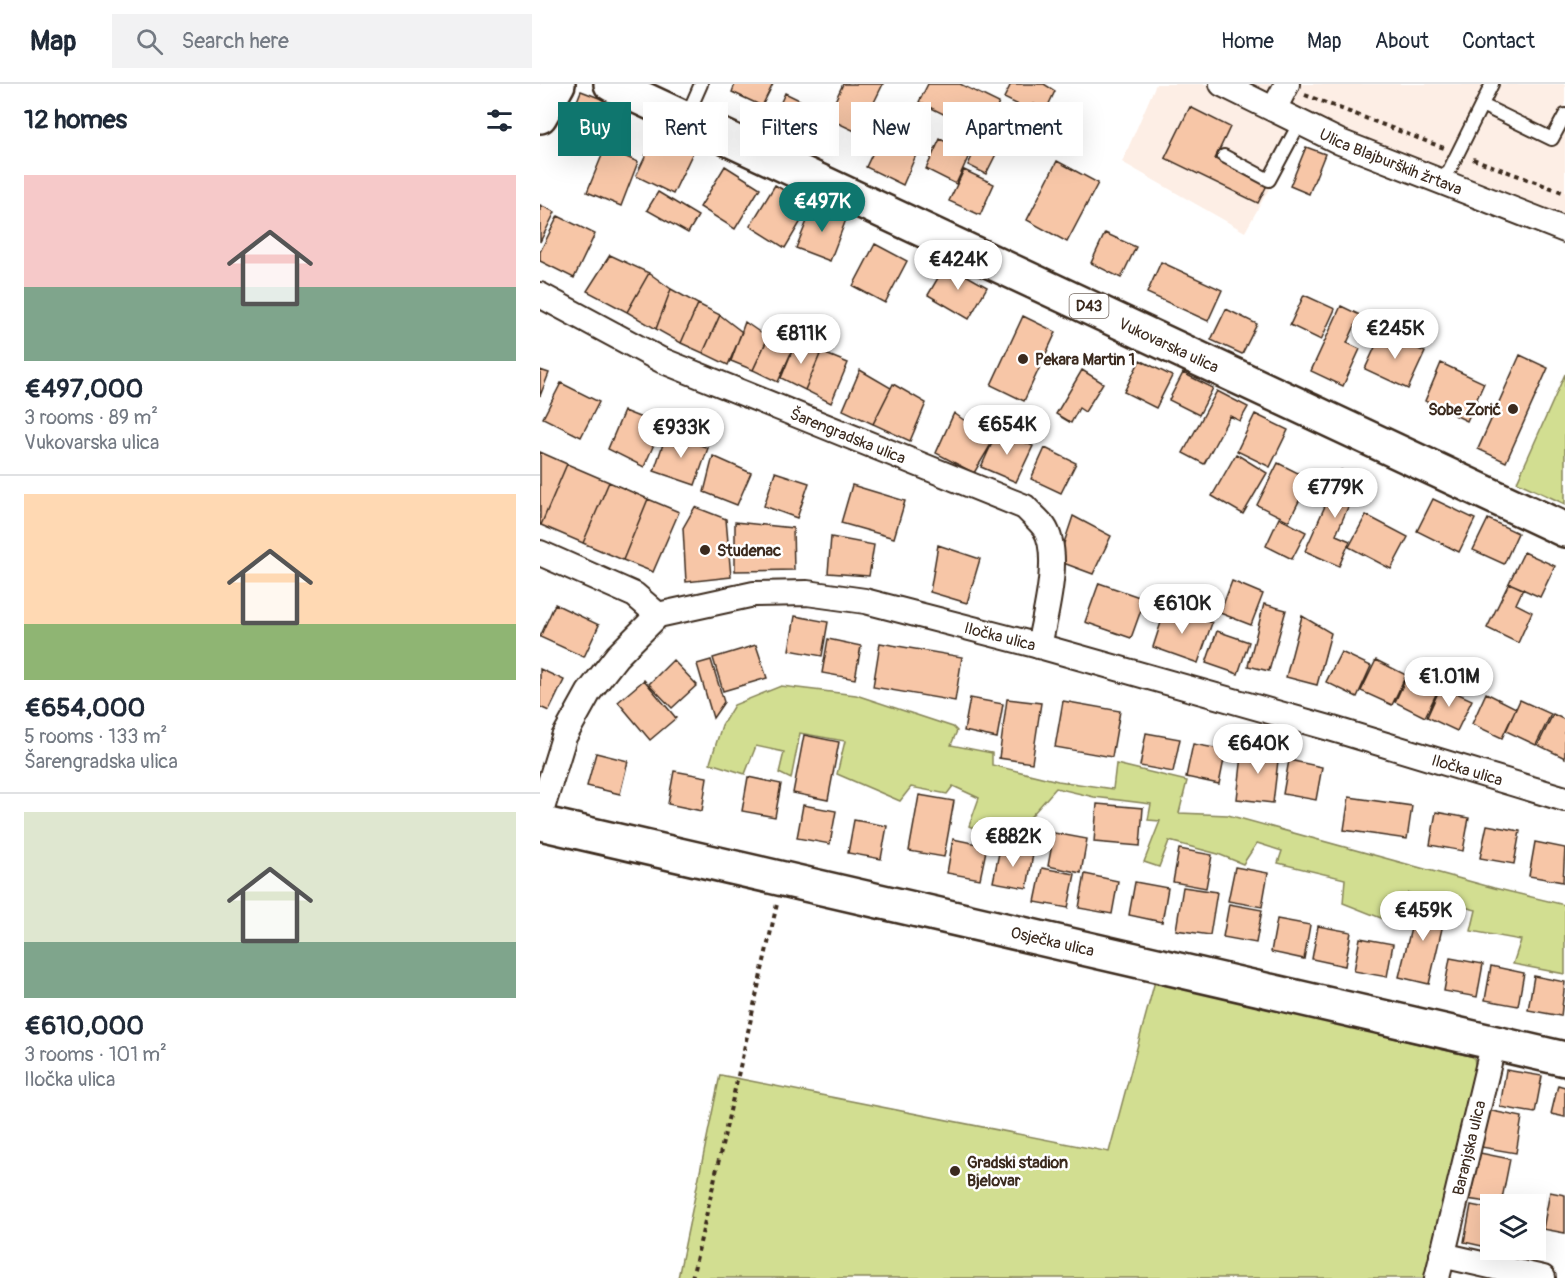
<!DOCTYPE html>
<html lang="en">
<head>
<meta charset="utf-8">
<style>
  body { margin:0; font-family:Pangolin,sans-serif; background:#f2f2f3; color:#1f2937; height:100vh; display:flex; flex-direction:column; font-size:22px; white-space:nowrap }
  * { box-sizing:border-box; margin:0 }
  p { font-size:20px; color:#747a83 }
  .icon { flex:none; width:33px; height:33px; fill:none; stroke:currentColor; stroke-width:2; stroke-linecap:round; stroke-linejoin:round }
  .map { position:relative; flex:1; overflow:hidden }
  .side { display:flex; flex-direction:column; background:#fff; width:540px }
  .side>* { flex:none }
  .banner { position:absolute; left:18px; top:18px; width:570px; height:54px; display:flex; gap:12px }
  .buttons { position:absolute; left:940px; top:1110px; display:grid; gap:12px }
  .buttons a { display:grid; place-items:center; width:66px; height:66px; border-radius:0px; background:#fff; box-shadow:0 6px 24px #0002; font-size:30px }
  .price { position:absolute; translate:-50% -51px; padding:0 14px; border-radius:21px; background:#fff; color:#222; font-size:20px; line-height:39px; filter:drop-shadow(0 2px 3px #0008) }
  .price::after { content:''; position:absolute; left:50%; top:36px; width:18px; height:14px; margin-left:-9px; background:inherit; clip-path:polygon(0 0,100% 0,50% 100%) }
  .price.selected { background:#0f766e; color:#fff }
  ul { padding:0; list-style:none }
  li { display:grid; align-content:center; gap:12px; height:318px; padding:0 24px }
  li+li { border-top:2px solid #e0e1e3 }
  li span { display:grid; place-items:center; height:186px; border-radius:0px; color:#555 }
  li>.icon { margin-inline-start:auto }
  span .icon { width:108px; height:108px; fill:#fffc; stroke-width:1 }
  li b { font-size:26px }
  h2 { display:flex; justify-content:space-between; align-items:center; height:72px; padding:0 24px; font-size:26px }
  .pill { padding:0 21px; border-radius:0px; background:#fff; box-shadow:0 6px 24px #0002; font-size:21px; line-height:54px }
  .pill.selected { background:#0f766e; color:#fff }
  header { display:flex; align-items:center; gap:36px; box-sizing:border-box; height:84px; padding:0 30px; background:#fff; border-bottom:2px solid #e0e1e3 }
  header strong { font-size:28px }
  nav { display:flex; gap:33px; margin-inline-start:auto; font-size:21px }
  .search { width:420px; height:54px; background:#f2f2f3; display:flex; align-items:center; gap:15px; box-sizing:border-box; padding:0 21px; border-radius:0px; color:#747a83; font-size:22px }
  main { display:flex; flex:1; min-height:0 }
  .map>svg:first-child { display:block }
  .built { fill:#fdeee5 }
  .green { fill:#d2de91; stroke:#868458; stroke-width:1.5 }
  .building { fill:#f7c6a7; stroke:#3b2a1e; stroke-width:1.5 }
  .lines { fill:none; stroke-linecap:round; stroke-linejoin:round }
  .lane-casing { stroke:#3b2a1e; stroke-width:16 }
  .street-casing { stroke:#3b2a1e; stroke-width:28 }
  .secondary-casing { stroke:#3b2a1e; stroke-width:38 }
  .primary-casing { stroke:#3b2a1e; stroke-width:38 }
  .path { stroke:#3b2a1e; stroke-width:4; stroke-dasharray:4.5 4.5; stroke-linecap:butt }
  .lane { stroke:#fff; stroke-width:12 }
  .street { stroke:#fff; stroke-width:24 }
  .secondary { stroke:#fff; stroke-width:33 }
  .primary { stroke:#fff; stroke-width:33 }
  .poi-dot { fill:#3b2a1e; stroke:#fff; stroke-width:2 }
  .labels { text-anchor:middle; stroke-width:5; stroke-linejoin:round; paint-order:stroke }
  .shield { fill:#fff; stroke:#766a62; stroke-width:1.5 }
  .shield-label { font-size:15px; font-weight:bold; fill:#3b2a1e }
  .street-label { font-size:16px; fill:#3b2a1e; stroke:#fff }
  .poi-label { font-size:16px; font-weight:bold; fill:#3b2a1e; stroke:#fff; text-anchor:start }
</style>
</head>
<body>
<header>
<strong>Map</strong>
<div class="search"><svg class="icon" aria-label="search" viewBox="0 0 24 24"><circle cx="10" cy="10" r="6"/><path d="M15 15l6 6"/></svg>Search here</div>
<nav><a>Home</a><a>Map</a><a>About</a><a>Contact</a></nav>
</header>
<main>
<section class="side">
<h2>12 homes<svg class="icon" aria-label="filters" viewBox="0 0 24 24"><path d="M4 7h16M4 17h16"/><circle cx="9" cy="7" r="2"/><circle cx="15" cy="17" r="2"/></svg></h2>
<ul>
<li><span style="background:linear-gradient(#f6c9c9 60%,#7fa58c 0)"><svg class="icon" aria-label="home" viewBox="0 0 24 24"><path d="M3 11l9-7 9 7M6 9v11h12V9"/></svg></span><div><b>€497,000</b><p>3 rooms · 89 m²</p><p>Vukovarska ulica</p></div></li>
<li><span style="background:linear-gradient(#ffd9b3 70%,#8fb573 0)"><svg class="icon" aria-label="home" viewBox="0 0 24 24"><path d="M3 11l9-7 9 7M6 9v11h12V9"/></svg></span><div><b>€654,000</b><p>5 rooms · 133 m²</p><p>Šarengradska ulica</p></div></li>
<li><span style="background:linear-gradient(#dfe7d0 70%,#7fa58c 0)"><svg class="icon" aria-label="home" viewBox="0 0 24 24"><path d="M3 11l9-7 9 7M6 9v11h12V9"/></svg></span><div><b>€610,000</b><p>3 rooms · 101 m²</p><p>Iločka ulica</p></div></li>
</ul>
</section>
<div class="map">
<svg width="1025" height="1194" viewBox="0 0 1025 1194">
  <rect width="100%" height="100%" fill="#fff"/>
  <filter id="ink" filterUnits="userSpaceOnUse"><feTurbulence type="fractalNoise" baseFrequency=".0167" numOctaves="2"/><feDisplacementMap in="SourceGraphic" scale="12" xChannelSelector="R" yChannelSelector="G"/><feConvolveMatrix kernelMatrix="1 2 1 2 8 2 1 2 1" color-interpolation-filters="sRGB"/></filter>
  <g filter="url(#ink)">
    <path class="built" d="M616 0H1025V146L760 38 745 76 705 148 582 78Z"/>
    <path class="green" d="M1025 290V420L977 398Z
      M241 602 316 611 413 643 417 647 411 661 452 669V681L518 697 573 705 576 680 647 697 639 729 688 731 954 804 1025 821V890L973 880 981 856 931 847 936 826 868 809 866 844 803 819 805 795 738 779 742 767 717 759 703 780 678 770 629 757 619 783 604 778 620 737 608 736 611 720 554 713 516 704 467 759 429 742 439 714 413 702 407 710 371 703 360 717 297 690 305 657 260 649 251 695 239 689 244 668 216 662 205 690 170 679 182 641 194 621Z
      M615 897 934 973 936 988 887 1194H138L180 991 569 1068Z"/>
    <path class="building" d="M195 0H233L222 22 192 8Z
      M303 0H343L319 49 287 34Z
      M388 0H420L459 19 444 50 379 18Z
      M471 0H504L515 7 506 26 494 20 491 27 464 14Z
      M41 7 80 22 61 68 23 52Z
      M245 9 276 24 261 54 231 40Z
      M355 22 378 33 362 65 376 71 363 101 326 83Z
      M650 23 690 43 675 75 727 101 718 119 625 74Z
      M117 48 154 66 133 110 96 92Z
      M442 51 461 60 446 90 428 81Z
      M400 55 430 69 416 100 386 85Z
      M766 63 785 70 769 110 750 102Z
      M65 64 98 78 81 122 47 108Z
      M517 77 558 99 527 158 487 136Z
      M185 82 220 104 195 145 160 123Z
      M424 86 454 100 440 131 409 117Z
      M235 101 270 122 245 164 210 142Z
      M118 108 158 132 148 149 107 126Z
      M274 120 307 133 290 177 256 164Z
      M0 121 15 128 0 158Z
      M18 132 55 150 34 194 0 177V168Z
      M565 149 596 163 581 194 551 179Z
      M335 160 367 177 345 219 313 202Z
      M70 171 109 189 87 228 47 207Z
      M621 178 682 206 668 237 607 209Z
      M406 180 447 203 429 235 388 211Z
      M109 189 131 205 116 245 87 228Z
      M131 205 158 220 141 259 116 245Z
      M764 211 795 225 781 256 750 241Z
      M158 220 180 231 163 269 141 259Z
      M801 222 820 231 807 259 820 265 803 302 771 287Z
      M686 225 717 240 702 270 671 256Z
      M180 231 202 248 188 281 163 269Z
      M483 232 516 248 484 317 451 301Z
      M205 238 228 254 213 286 191 277Z
      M231 247 255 260 238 298 213 286Z
      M842 248 885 268 868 305 825 285Z
      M257 255 281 268 265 306 241 294Z
      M281 268 308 279 291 319 265 306Z
      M980 271 1008 284 966 378 938 365Z
      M600 276 632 292 616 324 584 308Z
      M901 279 944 299 927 337 885 317Z
      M0 286 9 289 0 312Z
      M320 286 351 304 333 340 303 326Z
      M542 286 563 299 545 328 539 324 531 339 516 330Z
      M643 289 673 304 659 331 629 316Z
      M21 299 59 318 41 353 3 334Z
      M353 300 386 319 370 357 333 340Z
      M677 307 708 323 700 337 690 332 664 380 643 369Z
      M84 327 122 342 104 383 68 365Z
      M414 329 453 357 434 389 396 369Z
      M715 330 748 346 730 383 697 367Z
      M458 346 493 362 476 398 441 383Z
      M127 348 168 364 155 401 114 387Z
      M505 364 536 379 521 409 491 395Z
      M0 368 27 380 1 441H0Z
      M696 370 727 389 703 430 672 412Z
      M173 372 211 389 197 421 164 408Z
      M738 379 770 395 749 437 717 421Z
      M27 380 69 398 43 459 1 441Z
      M801 386 827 397 817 421 811 416 796 451 810 457 799 482 765 467Z
      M235 388 269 399 257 434 224 422Z
      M69 398 108 415 83 476 43 459Z
      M312 401 365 417 354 454 301 439Z
      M108 415 139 428 113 488 83 476Z
      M893 415 935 435 919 468 877 447Z
      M155 423 186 435 191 493 146 498 143 444Z
      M826 431 868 453 851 485 809 463Z
      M533 432 571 452 553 490 518 477Z
      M739 434 766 448 752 475 726 462Z
      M948 435 978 449 964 480 933 466Z
      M195 438 253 444 254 486 195 487Z
      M291 453 334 461 329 492 288 489Z
      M398 461 440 475 427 519 390 508Z
      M984 468 1015 482 1000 513 969 499Z
      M692 497 723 510 711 541 680 529Z
      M559 499 605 515 591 554 545 538Z
      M969 499 983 505 976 520 992 528 978 559 947 544Z
      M15 520 59 541 44 573 0 553Z
      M724 520 746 526 729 587 708 582Z
      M626 523 672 539 658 579 613 563Z
      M255 532 288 538 282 572 249 566Z
      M762 532 791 549 777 601 746 593Z
      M677 547 709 558 698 590 666 579Z
      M288 555 321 562 315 595 282 589Z
      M340 559 422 573 415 617 333 603Z
      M216 561 227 594 183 607 173 574Z
      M801 568 831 582 817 613 786 598Z
      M133 576 157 601 132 624 109 600Z
      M171 576 184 618 173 634 157 580Z
      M836 576 866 591 852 621 821 607Z
      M0 585 24 596 9 627 0 623Z
      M869 588 900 602 885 633 855 618Z
      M104 596 136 634 110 656 78 618Z
      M901 602 932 616 917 647 887 633Z
      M946 609 976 624 962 654 932 640Z
      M430 614 463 620 457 654 424 647Z
      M467 615 501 619 492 679 459 674Z
      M980 616 1011 630 996 661 966 647Z
      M523 617 580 627 572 673 515 663Z
      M1013 630 1025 636V674L998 661Z
      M606 649 640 655 633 688 600 682Z
      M264 651 299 658 288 716 253 709Z
      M653 660 686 666 679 700 646 693Z
      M703 663 739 668 733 719 697 715Z
      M56 669 88 677 80 710 47 702Z
      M749 676 782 683 776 716 743 710Z
      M134 687 167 693 162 727 128 720Z
      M208 693 241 700 235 733 202 727Z
      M379 711 414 717 404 773 369 767Z
      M809 713 872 722 867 755 804 746Z
      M557 720 603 724 600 762 554 758Z
      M263 721 296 727 290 760 257 754Z
      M896 728 929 734 923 767 890 761Z
      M314 736 347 742 341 775 308 769Z
      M947 741 980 747 974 780 940 774Z
      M514 749 547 755 541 789 508 782Z
      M413 755 447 762 440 795 407 789Z
      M995 758 1025 764 1023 798 989 792Z
      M460 764 493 770 487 804 453 798Z
      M639 765 672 771 666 804 633 798Z
      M695 783 728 789 722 823 688 817Z
      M502 784 535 790 528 824 495 818Z
      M545 790 578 797 572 830 539 824Z
      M595 798 628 804 622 838 589 831Z
      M643 803 677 808 670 851 636 846Z
      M878 816 907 823 889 900 859 893Z
      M689 820 722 826 716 859 683 853Z
      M737 835 770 841 764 875 731 868Z
      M778 842 811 848 805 882 772 875Z
      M820 854 853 860 847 893 814 887Z
      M910 874 943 880 937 913 904 907Z
      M951 882 984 889 978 922 945 916Z
      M994 892 1025 898 1021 932 988 926Z
      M966 986 1002 992 995 1029 960 1023Z
      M1018 1001 1025 1003V1033L1011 1030Z
      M947 1026 982 1033 976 1069 941 1063Z
      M935 1068 970 1075 961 1120 927 1115Z
      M1010 1108 1025 1111V1149L1003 1145Z
      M931 1121 951 1125V1164L924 1158Z"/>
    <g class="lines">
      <defs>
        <path id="lane" d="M942 21 1012 55 1025 31
          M146 34 161 0
          M684 72 729 96 760 38
          M903 99 952 0"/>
        <g id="street">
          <path id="s1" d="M682 0 800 58 1025 146"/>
          <path d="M734 25 747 0"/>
          <path id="s2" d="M0 211 121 276 485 423C491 430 499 436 504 443 522 469 505 532 499 562"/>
          <path d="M0 469 95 511 118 531"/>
          <path id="s3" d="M0 731 24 653 49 608 77 572 118 531 214 510 267 509 325 517 499 562 793 645 1025 715"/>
          <path d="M902 1171 1003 1194"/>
          <path id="s4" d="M897 1194 954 958"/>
        </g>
        <g id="secondary">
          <path d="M0 32 18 0"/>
          <path id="s5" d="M0 739 1025 975"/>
        </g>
        <g id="primary">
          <path id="s6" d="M71 0 1025 446"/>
        </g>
      </defs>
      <use href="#lane" class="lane-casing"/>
      <use href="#street" class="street-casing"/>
      <use href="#secondary" class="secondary-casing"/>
      <use href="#primary" class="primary-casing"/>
      <path class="path" d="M765 11 904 64
        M933 75 1025 109
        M152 1194 237 820"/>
      <use href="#lane" class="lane"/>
      <use href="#street" class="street"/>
      <use href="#secondary" class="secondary"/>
      <use href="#primary" class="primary"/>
    </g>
  </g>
  <g class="poi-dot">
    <circle cx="483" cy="275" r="6"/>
    <circle cx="973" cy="325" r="6"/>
    <circle cx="165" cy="466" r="6"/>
    <circle cx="415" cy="1087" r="6"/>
  </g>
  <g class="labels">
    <rect class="shield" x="529.5" y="210" width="39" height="24" rx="4.5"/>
    <g class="shield-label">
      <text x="549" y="227">D43</text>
    </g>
    <g class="street-label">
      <text dy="6" stroke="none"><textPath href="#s1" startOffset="186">Ulica Blajburških žrtava</textPath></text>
      <text dy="6" stroke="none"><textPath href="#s6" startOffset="616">Vukovarska ulica</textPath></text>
      <text dy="6" stroke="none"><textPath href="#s2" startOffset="339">Šarengradska ulica</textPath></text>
      <text dy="6" stroke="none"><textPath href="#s3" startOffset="586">Iločka ulica</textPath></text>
      <text dy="6" stroke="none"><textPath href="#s3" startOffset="1072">Iločka ulica</textPath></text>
      <text dy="6" stroke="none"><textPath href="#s5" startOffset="526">Osječka ulica</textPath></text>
      <text dy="6" stroke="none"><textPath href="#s4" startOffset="134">Baranjska ulica</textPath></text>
    </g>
    <g class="poi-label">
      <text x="495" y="281">Pekara Martin 1</text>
      <text x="961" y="331" text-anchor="end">Sobe Zorić</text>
      <text x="177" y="472">Studenac</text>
      <text x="427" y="1084">Gradski stadion<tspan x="427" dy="18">Bjelovar</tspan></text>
    </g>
  </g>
</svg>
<div class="buttons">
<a><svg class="icon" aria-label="layers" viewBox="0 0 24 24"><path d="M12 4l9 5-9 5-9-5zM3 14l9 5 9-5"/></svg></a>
</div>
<b class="price selected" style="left:282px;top:149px">€497K</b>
<b class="price" style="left:418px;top:207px">€424K</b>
<b class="price" style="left:855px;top:276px">€245K</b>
<b class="price" style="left:261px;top:281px">€811K</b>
<b class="price" style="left:467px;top:372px">€654K</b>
<b class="price" style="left:141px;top:375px">€933K</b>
<b class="price" style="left:795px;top:435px">€779K</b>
<b class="price" style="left:642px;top:551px">€610K</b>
<b class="price" style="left:909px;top:624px">€1.01M</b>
<b class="price" style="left:718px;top:691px">€640K</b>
<b class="price" style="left:473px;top:784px">€882K</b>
<b class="price" style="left:883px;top:858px">€459K</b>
<div class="banner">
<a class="pill selected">Buy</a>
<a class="pill">Rent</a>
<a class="pill">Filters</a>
<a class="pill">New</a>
<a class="pill">Apartment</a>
</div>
</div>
</main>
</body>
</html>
